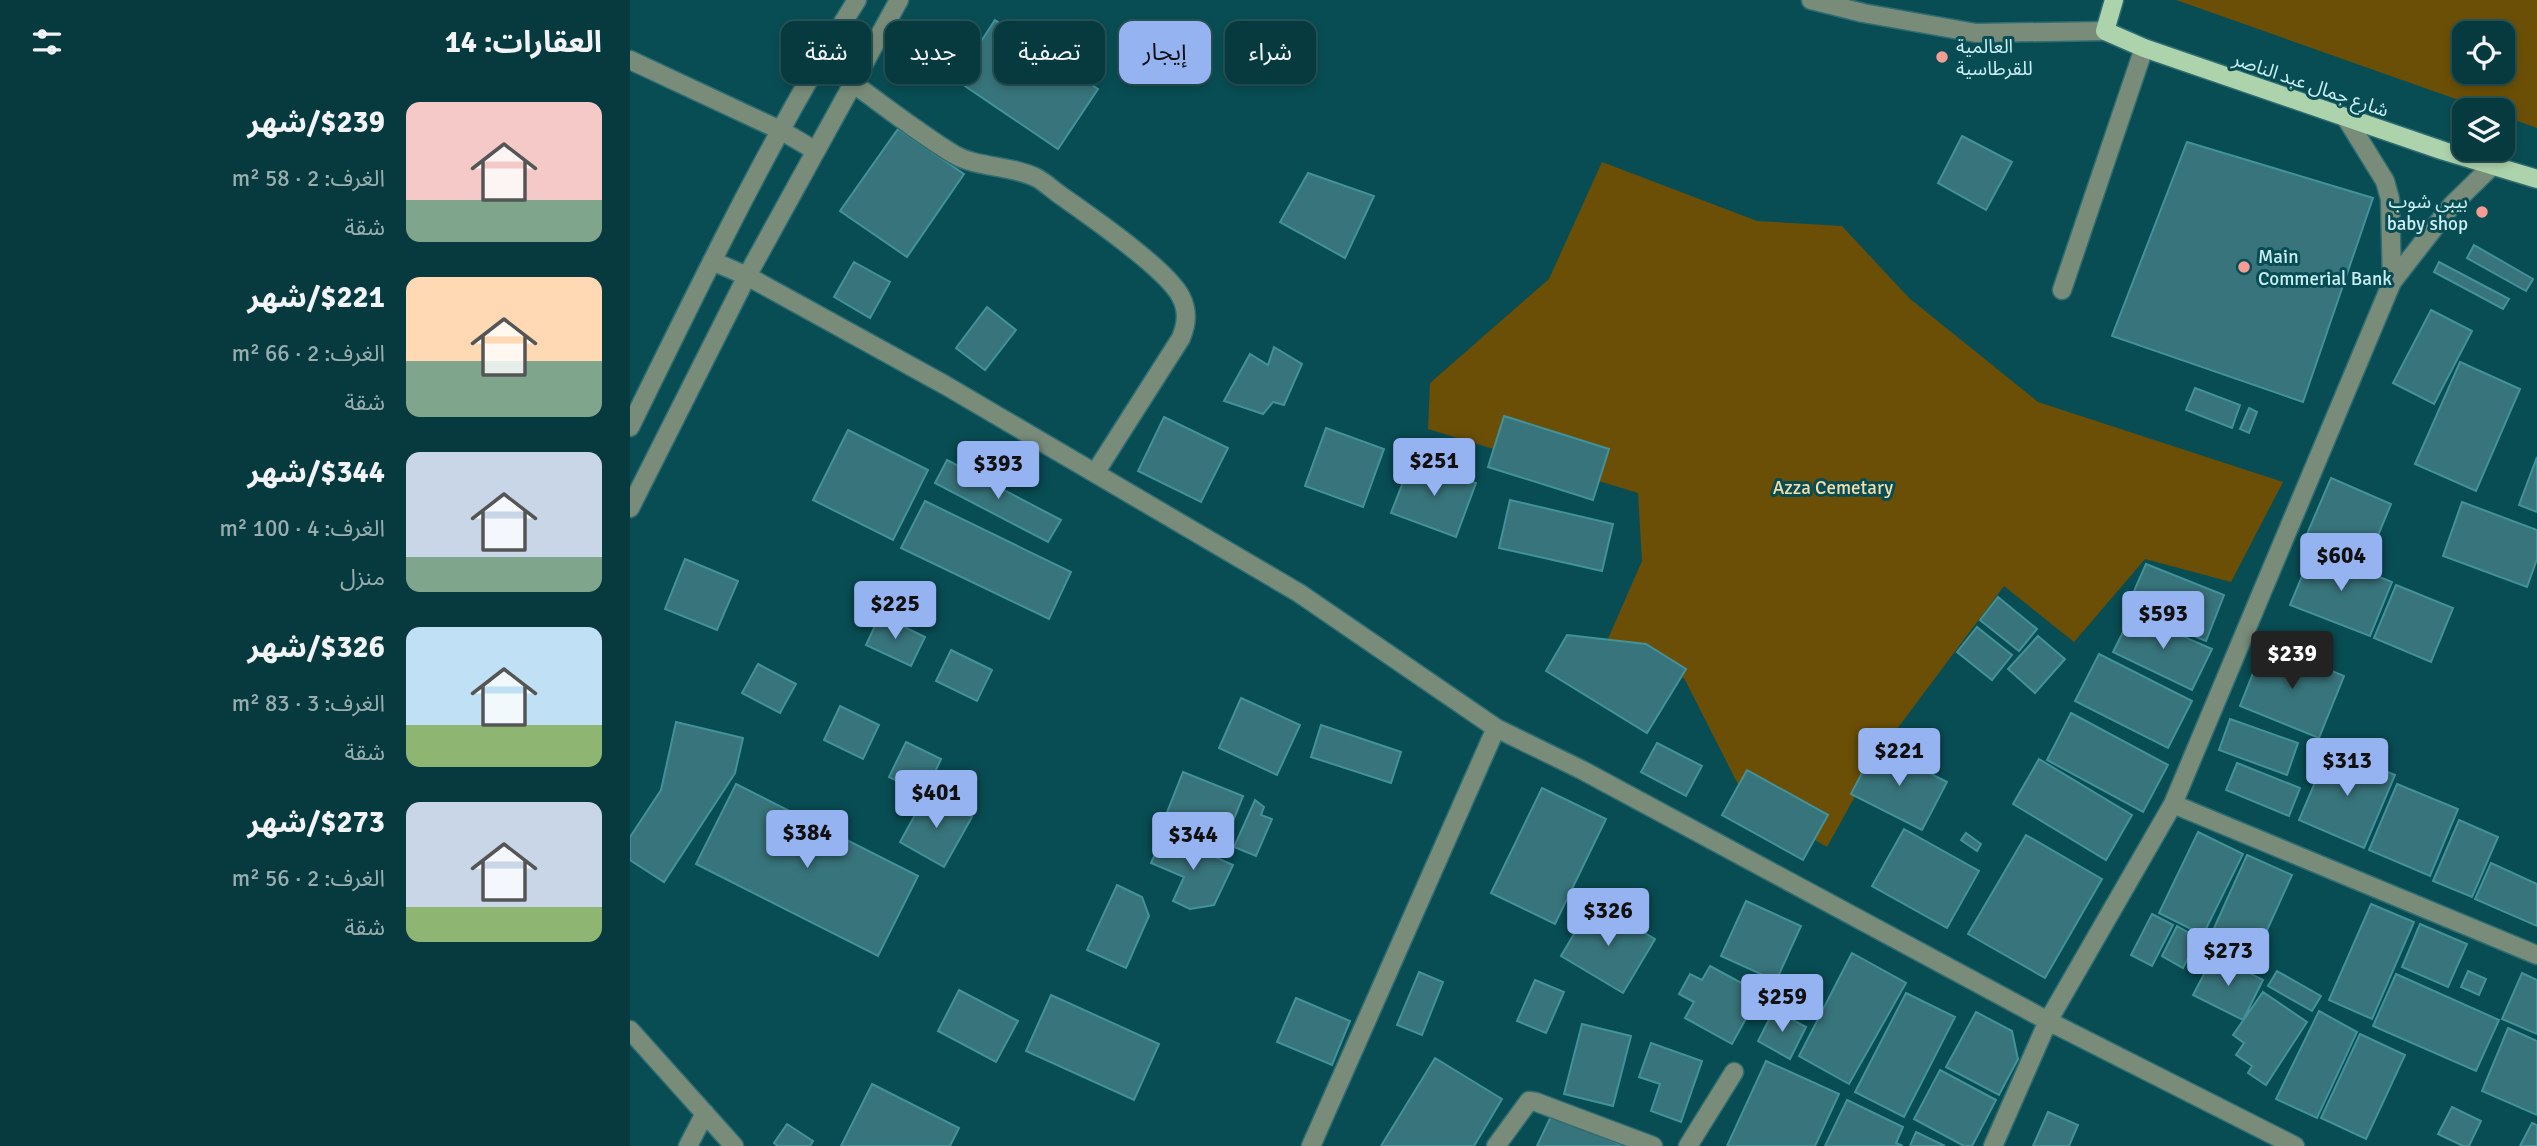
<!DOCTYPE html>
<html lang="ar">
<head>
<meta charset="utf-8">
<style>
  body { margin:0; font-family:Signika,"Noto Sans Arabic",sans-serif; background:#144549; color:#f1f3f6; direction:rtl; height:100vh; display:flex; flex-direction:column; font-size:26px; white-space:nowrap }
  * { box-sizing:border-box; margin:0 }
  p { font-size:23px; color:#98adb0 }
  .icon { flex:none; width:38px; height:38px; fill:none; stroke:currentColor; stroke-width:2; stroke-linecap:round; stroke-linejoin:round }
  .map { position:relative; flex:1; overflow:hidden; direction:ltr }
  .drawer { display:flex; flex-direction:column; background:#063a3e; width:630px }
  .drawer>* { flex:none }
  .top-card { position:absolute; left:21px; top:21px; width:665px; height:63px; direction:rtl; display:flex; gap:14px }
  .tools { position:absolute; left:1822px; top:21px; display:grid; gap:14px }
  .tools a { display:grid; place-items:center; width:63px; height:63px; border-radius:14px; background:#063a3e; box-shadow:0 4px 10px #0003,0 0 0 2px #275458; font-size:35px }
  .price { position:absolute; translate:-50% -60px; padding:0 16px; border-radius:7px; background:#95b2f1; color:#111; font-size:23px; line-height:46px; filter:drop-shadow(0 2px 4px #0008) }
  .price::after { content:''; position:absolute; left:50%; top:42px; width:21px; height:16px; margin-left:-10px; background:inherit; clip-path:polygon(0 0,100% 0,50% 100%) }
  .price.active { background:#222; color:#fff }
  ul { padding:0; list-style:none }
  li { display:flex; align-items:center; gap:21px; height:175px; padding:0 28px }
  li span { display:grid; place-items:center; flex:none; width:196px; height:140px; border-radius:14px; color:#555 }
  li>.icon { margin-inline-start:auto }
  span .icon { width:84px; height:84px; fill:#fffc; stroke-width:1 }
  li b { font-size:30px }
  h2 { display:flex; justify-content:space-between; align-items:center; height:84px; padding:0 28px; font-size:30px }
  .pill { padding:0 24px; border-radius:14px; background:#063a3e; box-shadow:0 4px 10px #0003,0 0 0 2px #275458; font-size:24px; line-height:63px }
  .pill.active { background:#95b2f1; color:#111 }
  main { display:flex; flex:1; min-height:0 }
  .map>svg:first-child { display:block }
  .green { fill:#6b4f06; fill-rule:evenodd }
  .building { fill:#38747b; stroke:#43929a; stroke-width:2 }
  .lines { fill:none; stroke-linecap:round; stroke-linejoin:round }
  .minor-casing { stroke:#2f6d73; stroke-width:21 }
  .major-casing { stroke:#2f6d73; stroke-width:21 }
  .minor { stroke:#798c79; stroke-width:18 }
  .major { stroke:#add3ac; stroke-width:18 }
  .poi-dot { fill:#f59c95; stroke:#084d53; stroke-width:2.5 }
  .labels { text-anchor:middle; stroke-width:6; stroke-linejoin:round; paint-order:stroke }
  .poi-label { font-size:19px; fill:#caeff3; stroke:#084d53; text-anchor:start }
  .street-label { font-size:19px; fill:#caeff3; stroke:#084d53 }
  .park-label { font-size:19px; fill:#f8dda7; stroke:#084d53 }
</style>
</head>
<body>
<main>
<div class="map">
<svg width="1907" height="1146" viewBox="0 0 1907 1146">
  <rect width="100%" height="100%" fill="#084d53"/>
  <path class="green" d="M1546 0H1907V128L1873 116 1872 110H1857ZM1834 33H1872V72H1834Z
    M972 162 1127 221 1212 226 1279 298 1408 402 1653 482 1601 582 1515 559 1444 642 1374 586 1249 753 1197 847 1116 800 1054 678 970 657 1012 561 1008 493 798 429 800 383 919 279Z"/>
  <path class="building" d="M365 20 468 89 428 149 326 80Z
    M268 129 334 174 277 257 210 211Z
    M1332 136 1382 162 1356 210 1308 183Z
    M1557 142 1743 198 1673 402 1482 336Z
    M678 173 744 196 715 258 650 222Z
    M1844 245 1903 279 1896 291 1837 258Z
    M224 262 260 282 240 318 204 297Z
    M1809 262 1879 299 1873 309 1804 272Z
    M357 307 386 330 355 370 326 348Z
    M1801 310 1842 331 1804 404 1763 383Z
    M644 347 672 364 654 405 643 402 633 414 594 401 620 354 638 365Z
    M1830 362 1890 389 1846 491 1785 464Z
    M1565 388 1610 405 1602 428 1556 410Z
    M1619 408 1627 412 1619 433 1610 429Z
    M874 416 979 449 963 500 858 467Z
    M534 417 598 448 571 502 508 471Z
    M696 428 754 449 733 507 675 486Z
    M218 430 298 470 263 540 183 500Z
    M1907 457V512L1889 505Z
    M782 459 846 483 826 537 761 513Z
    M317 460 431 520 418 542 305 483Z
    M1701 478 1761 504 1735 567 1674 541Z
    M880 500 983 524 972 571 869 548Z
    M295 501 441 572 419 619 271 548Z
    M1832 502 1907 530V559L1897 587 1813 556Z
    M1683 550 1762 582 1740 636 1660 605Z
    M55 559 108 581 87 630 35 609Z
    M1516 564 1594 595 1576 641 1496 609Z
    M1766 585 1823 608 1801 662 1744 638Z
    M1368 597 1407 629 1389 651 1350 620Z
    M1502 614 1582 649 1562 690 1483 652Z
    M250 615 295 637 281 666 236 645Z
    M1347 627 1382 655 1362 680 1327 652Z
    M937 635 1016 644 1056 669 1017 733 916 671Z
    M1408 636 1435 659 1405 693 1378 669Z
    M1635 643 1714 676 1689 738 1610 706Z
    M321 650 362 670 347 701 306 681Z
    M1469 654 1562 701 1538 748 1445 701Z
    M128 664 166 684 150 713 112 693Z
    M611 698 670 725 647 775 589 748Z
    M210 706 249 725 233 759 194 740Z
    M1441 713 1538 765 1513 812 1417 760Z
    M1600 719 1668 743 1657 775 1589 750Z
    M46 722 113 738 105 773 34 882 0 860V837L31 790Z
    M691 725 771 752 761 783 681 757Z
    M276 742 311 759 295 794 259 777Z
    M1027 743 1072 766 1056 796 1011 772Z
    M1246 746 1317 782 1292 830 1221 794Z
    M1700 747 1765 775 1734 848 1669 820Z
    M1409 759 1502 815 1476 860 1383 804Z
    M1607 763 1670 788 1659 816 1596 790Z
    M1117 770 1198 815 1173 860 1092 815Z
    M553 772 613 796 592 849 532 825Z
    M106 784 288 876 248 956 66 864Z
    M1767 784 1828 809 1800 876 1739 850Z
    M912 788 976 819 925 924 861 893Z
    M297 793 342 817 314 867 270 842Z
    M625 800 634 807 631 815 642 819 626 856 604 847Z
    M1829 820 1868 837 1842 897 1803 881Z
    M1274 829 1349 871 1317 928 1242 886Z
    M1568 832 1613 854 1573 935 1529 913Z
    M1336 833 1351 844 1347 851 1331 840Z
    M534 834 603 865 584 905 560 909 543 901 554 877 521 863Z
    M1396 835 1472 879 1415 978 1338 934Z
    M1617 855 1662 875 1625 957 1580 937Z
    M1861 863 1907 884V926L1845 899Z
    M487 885 512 897 519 916 496 968 457 950Z
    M1116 901 1171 926 1146 981 1091 956Z
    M963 902 1025 939 993 993 931 956Z
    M1741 904 1784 922 1742 1019 1699 1000Z
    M1522 914 1543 925 1522 966 1501 955Z
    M1790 924 1837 944 1818 987 1772 967Z
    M1547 926 1568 938 1553 968 1532 956Z
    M1222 953 1276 983 1219 1084 1169 1056Z
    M1584 955 1633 980 1613 1020 1563 995Z
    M1080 966 1130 993 1102 1044 1055 1018 1064 1002 1049 994 1060 974 1072 980Z
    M1647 971 1691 996 1682 1011 1638 986Z
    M1838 971 1856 979 1849 995 1831 987Z
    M789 972 813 982 792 1035 767 1025Z
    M1892 973 1907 980V1034L1872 1019Z
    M1766 974 1869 1020 1846 1071 1743 1026Z
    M905 980 934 992 916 1033 887 1021Z
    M329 990 388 1021 366 1062 308 1031Z
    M1633 992 1677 1022 1636 1085 1618 1073 1622 1066 1606 1055 1614 1043 1603 1035Z
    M1276 993 1325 1017 1274 1117 1225 1092Z
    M421 995 529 1044 504 1100 396 1051Z
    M666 998 720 1021 702 1065 647 1042Z
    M1144 1010 1176 1027 1160 1059 1128 1041Z
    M1689 1011 1727 1032 1687 1118 1646 1099Z
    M1346 1012 1382 1031 1388 1059 1369 1095 1316 1067Z
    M952 1024 1001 1036 983 1106 934 1094Z
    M1878 1028 1907 1041V1115L1852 1091Z
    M1730 1034 1775 1055 1736 1139 1691 1118Z
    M1021 1043 1072 1061 1051 1122 1021 1111 1030 1084 1009 1077Z
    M805 1058 872 1099 844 1146H751Z
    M1136 1061 1209 1094 1185 1146H1097Z
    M1310 1070 1366 1100 1342 1146H1334L1284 1119Z
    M242 1084 329 1128 320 1146H211Z
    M1217 1100 1273 1127 1266 1143 1273 1146H1195Z
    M1822 1107 1851 1121 1839 1146H1833L1808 1134Z
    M1418 1112 1448 1125 1439 1146H1403Z
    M922 1114 993 1146H907Z
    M1902 1123 1907 1125V1146H1890Z
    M157 1124 183 1141 180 1146H148L144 1143Z
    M1286 1132 1315 1146H1280Z"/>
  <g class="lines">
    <defs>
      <path id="minor" d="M1181 0 1233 13 1346 33 1475 31
        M0 60 152 131 186 151
        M224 84C257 108 290 134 325 155 348 168 381 165 407 178 416 183 424 191 433 197 460 216 537 269 551 297 558 311 557 323 551 338L465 473
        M1716 118 1755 181 1760 199 1762 282
        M82 261 117 276 315 385 669 593 866 728 952 770 1418 1021 1665 1146
        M1432 290 1514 48
        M0 427C71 283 141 136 227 0
        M0 508 117 276 269 0
        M1543 804 1907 955
        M0 1030 104 1146
        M58 1146 75 1113
        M681 1146 866 728
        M866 1146 899 1101 906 1102 1023 1146
        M1058 1146 1104 1072
        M1363 1146 1418 1021 1543 804 1762 282 1822 205 1863 165"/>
      <path id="major" d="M1484 0 1475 31 1514 48 1814 151 1907 179"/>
    </defs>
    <use href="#minor" class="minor-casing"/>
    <use href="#major" class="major-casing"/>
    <use href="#minor" class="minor"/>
    <use href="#major" class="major"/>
  </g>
  <g class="poi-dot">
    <circle cx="1312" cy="57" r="7"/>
    <circle cx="1852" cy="212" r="7"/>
    <circle cx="1614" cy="267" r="7"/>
  </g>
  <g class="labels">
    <g class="poi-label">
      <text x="1326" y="53">العالمية<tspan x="1326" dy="22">للقرطاسية</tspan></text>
      <text x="1838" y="208" text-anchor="end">بيبي شوب<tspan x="1838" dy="22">baby shop</tspan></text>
      <text x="1628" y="263">Main<tspan x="1628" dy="22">Commerial Bank</tspan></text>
    </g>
    <g class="street-label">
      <text transform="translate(1681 84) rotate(19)" y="7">شارع جمال عبد الناصر</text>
    </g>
    <g class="park-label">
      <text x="1203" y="494">Azza Cemetary</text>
    </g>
  </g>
</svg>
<div class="tools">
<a><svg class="icon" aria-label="locate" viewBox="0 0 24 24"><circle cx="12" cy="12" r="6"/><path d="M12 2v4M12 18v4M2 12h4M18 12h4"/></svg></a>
<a><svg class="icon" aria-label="layers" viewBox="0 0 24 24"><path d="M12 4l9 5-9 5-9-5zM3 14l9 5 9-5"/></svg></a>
</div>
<b class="price" style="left:804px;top:498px">$251</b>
<b class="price" style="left:368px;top:501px">$393</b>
<b class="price" style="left:1711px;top:593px">$604</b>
<b class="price" style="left:265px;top:641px">$225</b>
<b class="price" style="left:1533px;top:651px">$593</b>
<b class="price active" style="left:1662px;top:691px">$239</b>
<b class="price" style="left:1269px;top:788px">$221</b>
<b class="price" style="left:1717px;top:798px">$313</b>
<b class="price" style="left:306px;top:830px">$401</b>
<b class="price" style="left:177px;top:870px">$384</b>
<b class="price" style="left:563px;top:872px">$344</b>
<b class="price" style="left:978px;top:948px">$326</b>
<b class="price" style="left:1598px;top:988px">$273</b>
<b class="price" style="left:1152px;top:1034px">$259</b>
<div class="top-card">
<a class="pill">شراء</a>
<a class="pill active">إيجار</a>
<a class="pill">تصفية</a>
<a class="pill">جديد</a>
<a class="pill">شقة</a>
</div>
</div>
<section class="drawer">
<h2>العقارات: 14<svg class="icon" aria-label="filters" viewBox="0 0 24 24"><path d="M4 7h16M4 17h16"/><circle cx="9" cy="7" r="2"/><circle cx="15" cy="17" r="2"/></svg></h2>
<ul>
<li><span style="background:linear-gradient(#f6c9c9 70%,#7fa58c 0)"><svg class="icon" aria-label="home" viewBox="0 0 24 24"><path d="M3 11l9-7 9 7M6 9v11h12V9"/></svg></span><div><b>$239/شهر</b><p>الغرف: 2 · 58 m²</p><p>شقة</p></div></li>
<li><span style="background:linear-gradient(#ffd9b3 60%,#7fa58c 0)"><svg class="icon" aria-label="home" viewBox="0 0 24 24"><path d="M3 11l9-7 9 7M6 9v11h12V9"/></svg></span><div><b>$221/شهر</b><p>الغرف: 2 · 66 m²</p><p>شقة</p></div></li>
<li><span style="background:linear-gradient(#c9d6e8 75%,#7fa58c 0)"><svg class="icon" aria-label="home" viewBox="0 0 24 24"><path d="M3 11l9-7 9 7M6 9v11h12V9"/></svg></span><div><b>$344/شهر</b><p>الغرف: 4 · 100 m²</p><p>منزل</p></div></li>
<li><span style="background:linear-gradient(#bfe0f5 70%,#8fb573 0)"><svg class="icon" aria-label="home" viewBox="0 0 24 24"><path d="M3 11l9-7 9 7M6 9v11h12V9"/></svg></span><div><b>$326/شهر</b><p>الغرف: 3 · 83 m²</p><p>شقة</p></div></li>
<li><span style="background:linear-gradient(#c9d6e8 75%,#8fb573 0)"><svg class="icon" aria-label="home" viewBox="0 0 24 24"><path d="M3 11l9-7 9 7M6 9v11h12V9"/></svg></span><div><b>$273/شهر</b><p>الغرف: 2 · 56 m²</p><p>شقة</p></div></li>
</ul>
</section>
</main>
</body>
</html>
